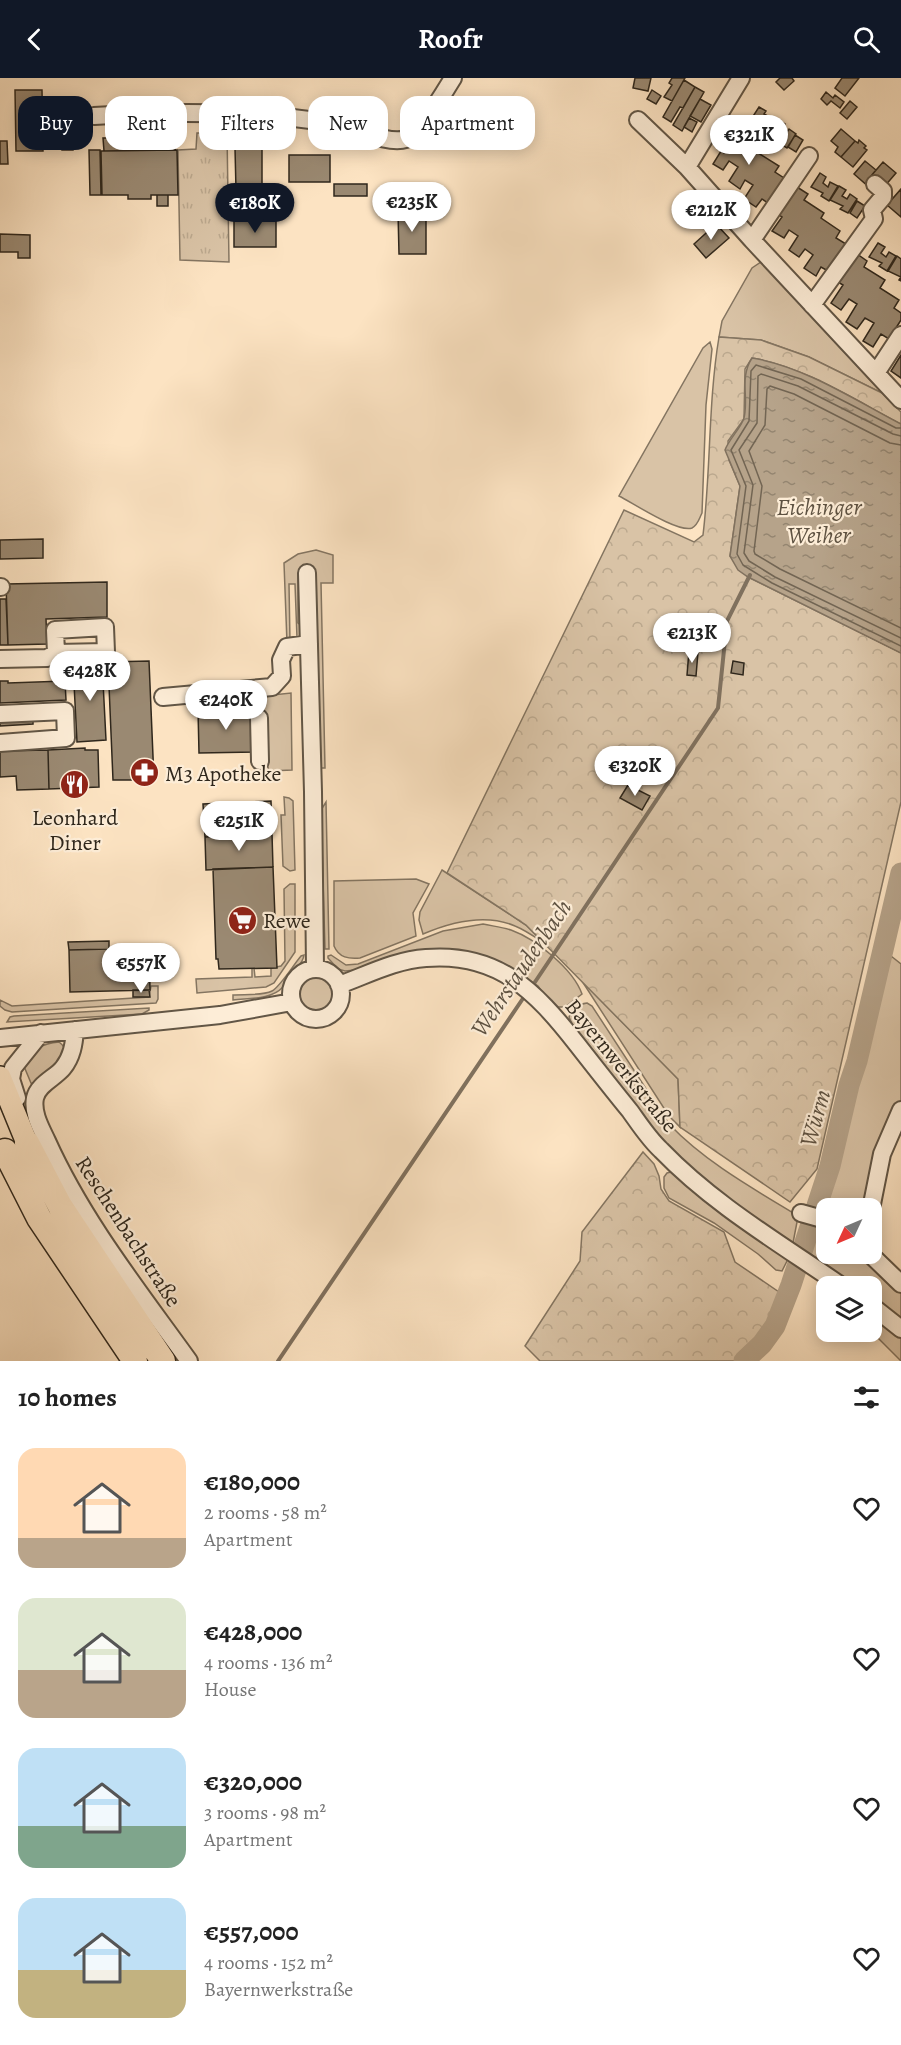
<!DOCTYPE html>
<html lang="en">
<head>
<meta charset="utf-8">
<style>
  body { margin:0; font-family:Alegreya,serif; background:#f2f2f2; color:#222; height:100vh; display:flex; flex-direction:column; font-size:22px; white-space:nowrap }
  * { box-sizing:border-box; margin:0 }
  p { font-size:20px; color:#767676 }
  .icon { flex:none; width:33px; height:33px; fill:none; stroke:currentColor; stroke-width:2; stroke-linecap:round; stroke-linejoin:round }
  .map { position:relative; height:1283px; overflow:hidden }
  .panel { display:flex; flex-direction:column; background:#fff; flex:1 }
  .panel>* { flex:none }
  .hud { position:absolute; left:18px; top:18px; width:600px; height:54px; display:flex; gap:12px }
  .needle { width:39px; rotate:226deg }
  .tools { position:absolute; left:816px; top:1120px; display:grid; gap:12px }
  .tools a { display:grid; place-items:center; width:66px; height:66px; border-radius:12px; background:#fff; box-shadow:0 3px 15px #0003; font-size:30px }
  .price { position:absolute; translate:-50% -51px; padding:0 14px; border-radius:21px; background:#fff; color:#222; font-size:20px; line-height:39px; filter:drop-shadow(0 2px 3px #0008) }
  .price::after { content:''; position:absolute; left:50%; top:36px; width:18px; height:14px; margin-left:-9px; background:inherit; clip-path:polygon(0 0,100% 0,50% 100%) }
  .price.selected { background:#111827; color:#fff }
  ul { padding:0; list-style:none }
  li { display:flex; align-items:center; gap:18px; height:150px; padding:0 18px }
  li span { display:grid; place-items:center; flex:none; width:168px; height:120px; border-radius:18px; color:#555 }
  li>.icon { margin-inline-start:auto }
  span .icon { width:72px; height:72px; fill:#fffc; stroke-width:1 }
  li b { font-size:26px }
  h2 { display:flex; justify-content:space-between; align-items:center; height:72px; padding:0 18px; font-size:26px }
  .tag { padding:0 21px; border-radius:18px; background:#fff; box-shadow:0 3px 15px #0003; font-size:21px; line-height:54px }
  .tag.selected { background:#111827; color:#fff }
  header { display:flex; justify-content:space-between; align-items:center; height:78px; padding:0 18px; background:#111827; color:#fff; font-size:27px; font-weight:700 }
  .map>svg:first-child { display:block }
  .green { fill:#d9c3a6; stroke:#847561; stroke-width:1.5 }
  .forest { fill:url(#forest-crowns); stroke:#847561; stroke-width:1.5 }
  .park { fill:url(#park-tufts); stroke:#847561; stroke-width:1.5 }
  .water { fill:url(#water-ripples); stroke:#80715e; stroke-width:1.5 }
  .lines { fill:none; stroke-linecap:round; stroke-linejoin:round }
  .shore { stroke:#726553; stroke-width:1.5 }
  .stream { stroke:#80715e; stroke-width:4 }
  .river { stroke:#b6a38a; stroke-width:21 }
  .building { fill:#9a8972; stroke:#2f271c; stroke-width:1.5 }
  .minor-casing { stroke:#625646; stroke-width:20 }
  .major-casing { stroke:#2f271c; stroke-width:24 }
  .highway-casing { stroke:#2f271c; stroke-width:27 }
  .minor { stroke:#fdedd7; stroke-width:16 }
  .major { stroke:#fce3c2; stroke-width:21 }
  .highway { stroke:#fce3c2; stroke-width:24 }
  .labels { text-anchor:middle; stroke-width:4.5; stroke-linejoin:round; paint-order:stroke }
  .poi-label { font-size:22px; fill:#2f271c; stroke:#fdedd7; text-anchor:start }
  .street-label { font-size:22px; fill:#2f271c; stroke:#fdedd7 }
  .water-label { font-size:24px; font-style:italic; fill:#5e5242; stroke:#fdedd7 }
</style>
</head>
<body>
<header><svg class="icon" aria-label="back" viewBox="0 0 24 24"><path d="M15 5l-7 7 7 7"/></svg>Roofr<svg class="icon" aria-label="search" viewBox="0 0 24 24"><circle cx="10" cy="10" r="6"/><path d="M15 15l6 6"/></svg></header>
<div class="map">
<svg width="901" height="1283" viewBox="0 0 901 1283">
  <defs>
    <pattern id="forest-crowns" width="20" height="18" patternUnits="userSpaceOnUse" patternTransform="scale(1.5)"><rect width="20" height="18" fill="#d9c3a6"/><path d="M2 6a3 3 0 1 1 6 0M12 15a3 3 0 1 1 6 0" fill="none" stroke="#bba88e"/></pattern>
    <pattern id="park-tufts" width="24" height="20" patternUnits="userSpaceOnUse" patternTransform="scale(1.5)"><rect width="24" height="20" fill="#d9c3a6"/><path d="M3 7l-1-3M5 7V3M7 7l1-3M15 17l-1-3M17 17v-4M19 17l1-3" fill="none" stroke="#bba88e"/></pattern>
    <pattern id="water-ripples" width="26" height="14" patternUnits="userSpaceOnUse" patternTransform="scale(1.5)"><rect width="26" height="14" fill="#b6a38a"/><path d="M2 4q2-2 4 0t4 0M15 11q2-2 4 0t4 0" fill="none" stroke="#948570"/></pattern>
  </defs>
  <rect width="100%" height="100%" fill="#fce3c2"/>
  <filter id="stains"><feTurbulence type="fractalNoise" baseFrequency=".00333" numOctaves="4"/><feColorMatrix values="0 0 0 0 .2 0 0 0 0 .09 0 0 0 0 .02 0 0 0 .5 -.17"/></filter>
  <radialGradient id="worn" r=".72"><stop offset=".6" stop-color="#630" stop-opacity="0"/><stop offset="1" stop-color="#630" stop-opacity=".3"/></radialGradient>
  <path class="green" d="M761 184 882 315 809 279 761 262 719 259 722 243 752 190Z
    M710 264 712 271 706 327 702 435C699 441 698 447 692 450 678 455 633 425 619 418L703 270Z
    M316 472 333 477V505H321L325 690H321L315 493 302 494 298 497V545L303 549 301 556 297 560 295 506H289L290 565H287L284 485 298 476Z
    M291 615 292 692 269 693 264 673 263 618Z
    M284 719 289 720 293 723 295 792 290 793 283 788 281 737H285Z
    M326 724 329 871H325L321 732Z
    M442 792 526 847 544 865C535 859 525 852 515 848 485 835 451 844 423 856L419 842 420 834Z
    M416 801 429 806 413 835 416 858 360 880C349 881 339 880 334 868V803Z
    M290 806H295V874L274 905 266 909 197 915 196 901 252 899V890H254L255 899 271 898V890L281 888 285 883 284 811Z
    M483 846C492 848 502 849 511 852 536 861 573 891 582 916L565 929H558L547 920 538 908 517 893 486 880 345 893 338 891 328 880V878L331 877 346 887 358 886 443 853Z
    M304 877C303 886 296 890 291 897 288 901 287 905 283 909 271 922 249 920 233 922V917C244 916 262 918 272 913 280 909 294 886 301 878Z
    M891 878 901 886V1027L869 1131H826V1139L823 1137Z
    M297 916a19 19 0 1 1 38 0a19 19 0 1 1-38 0Z
    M582 903 678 1001 680 1049 669 1038Z
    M151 908H158V921L156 925 12 934 5 932 0 928V922L12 928 149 919Z
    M587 925 592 928 669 1046C704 1083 752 1110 795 1136L797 1144 793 1165 710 1109 663 1065 577 957 569 939C572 931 578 926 587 925Z
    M149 930V932L142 936 7 944 10 939 14 938Z
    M59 964C78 978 46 996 35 1006L31 1005 23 986C36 971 39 966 59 964Z
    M671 1094 788 1181 782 1193 776 1192 758 1176 714 1145 669 1120 664 1110V1099L667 1095Z
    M804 1140 826 1147V1176H862L901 1212V1243L872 1221V1209H855L798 1167Z
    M872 1236 901 1259V1283L872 1254Z"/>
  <path class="forest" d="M719 259 761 262 809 279 882 315 901 334V346C855 322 803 288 752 280L745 291 744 341 728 363 729 382 740 408 730 478 748 499 901 575V724L817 1091 790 1124 680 1049 678 1001 526 847 447 795 624 432 694 464 703 457C711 392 708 325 719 259Z
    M643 1074 654 1086 659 1098 661 1111 669 1123 724 1154 735 1184 779 1214 768 1246 734 1283H540L525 1268 580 1183 582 1154Z"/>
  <path class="park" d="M197 55H227L229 184 180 182 178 72 196 71Z"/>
  <path class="water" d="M752 280C803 288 855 322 901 346V575L748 499 738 492 730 478 740 408 725 372C729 361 741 350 744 340 749 319 739 300 752 280Z"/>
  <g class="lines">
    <path class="shore" d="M901 350H896L801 301 756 287 751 293 749 343 731 372 746 408 737 476 743 487 772 505 901 568
      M901 358 893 356 798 308 761 296 758 298 757 345 739 372 753 407 744 475 749 483 775 499 901 560
      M901 367 890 365 794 316 770 308 767 311 765 347 749 373 762 408 754 473 755 476 780 491 901 550"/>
    <path class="stream" d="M531 910 718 630 727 543 750 497
      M278 1283 526 916"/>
    <path class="river" d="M744 1283 762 1266 775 1248 791 1207 830 1088 849 1007 857 983 901 795"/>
  </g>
  <path class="building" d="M635 0H651L648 13 633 10Z
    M672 0H685L672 23 664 19 672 7 669 5Z
    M780 0H792L794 3 784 12 776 4Z
    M842 0H859L845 18 835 10Z
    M684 2 695 9 683 30 680 29 671 44 663 39Z
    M695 9 704 14 682 53 673 47Z
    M15 12H42L43 73H16Z
    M652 12 661 18 656 26 647 21Z
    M826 14 833 20 835 17 844 24 840 30 831 23 827 27 821 21Z
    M700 21 711 27 701 44 690 38Z
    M850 23 857 29 847 41 840 35Z
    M759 29 766 33 764 36 777 43 768 57 760 52 762 49 750 43Z
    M689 40 697 44 692 54 684 49Z
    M778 42 785 46 781 52 786 56 789 51 796 56 787 70 779 65 782 62 769 56Z
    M736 44 746 50 743 56 762 69 758 75 779 88 775 94 784 100 768 125 762 121 756 129 744 121 753 107 745 102 740 111 729 103 738 89 729 83 723 92 713 86 721 73 724 75 726 72 720 68Z
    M841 51 855 63 841 79 835 74 838 69 831 63Z
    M62 56H73V72H62Z
    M795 57 803 62 796 74 788 69Z
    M174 59 175 72 104 73 103 60Z
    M859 62 866 68 864 70 867 72 853 89 841 79 855 63 858 65Z
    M0 63H7L8 86H0Z
    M235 70H262V112H236Z
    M89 72H100L101 117H90Z
    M177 72 178 117H151V121H128V117H102L101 73Z
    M289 77H330V104H289Z
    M865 83 876 92 871 98 874 101 869 109 854 96Z
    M883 84 896 95 884 109 871 98Z
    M820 95 826 99 823 105 828 109 830 104 838 108 829 123 821 118 823 115 811 109Z
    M334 106H367V118H334Z
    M839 108 846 112 842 118 847 121 850 116 857 121 848 135 840 131 843 128 830 122Z
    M797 109 808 116 804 122 824 135 821 140 840 153 836 160 846 166 828 193 821 189 816 198 804 190 813 177 805 171 799 179 789 172 798 158 789 152 784 160 772 153 782 139 779 137Z
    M901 111V139L887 127Z
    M157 117H168V128H157Z
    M857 123 865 128 857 140 850 135Z
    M398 134H426V176H399Z
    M234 142H276V169H234Z
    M716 146 729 160 706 180 694 166Z
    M0 156 30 157V180H18V174H0Z
    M878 165 885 169 881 175 886 179 889 174 896 178 887 193 879 188 882 185 869 179Z
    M857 176 867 183 864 189 885 202 880 210 899 222 894 230 901 235V242L889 261 881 256 873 269 863 263 874 245 865 240 857 251 846 244 857 226 849 221 841 232 831 225 843 207 838 204Z
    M897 178 901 181V203L899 202 901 199 888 193Z
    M901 277V300L891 293Z
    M43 461V480L0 481V462Z
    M107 504V539L46 541 47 566 8 567 6 506Z
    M0 521H6L8 567H0Z
    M689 573 698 574 696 598 687 597Z
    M149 583 154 702H113L108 584Z
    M733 583 744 585 743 597 731 595Z
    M102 584 106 662 77 664 73 586Z
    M0 603H8V605L65 603 66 622 0 625Z
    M254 631 255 674 199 675 198 632Z
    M33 638V646L0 648V640Z
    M85 670V672H98L99 709 49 711 48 672Z
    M48 672 49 711 17 712 16 698 0 699V673Z
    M628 707 650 718 642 732 620 720Z
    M271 723 272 756 205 759 203 726Z
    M272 756 273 789 206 792 205 759Z
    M273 789 277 890 219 891 218 881H216L213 791Z
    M109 863V871L69 872 68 864Z
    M149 870 150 912 70 914 69 872Z
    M133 912H149L150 919H133Z"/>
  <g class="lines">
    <defs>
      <path id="minor" d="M94 38C169 33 262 33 336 46 355 50 388 67 406 61 419 57 445 13 453 0
        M638 42 687 89 752 162 901 322
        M687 89 741 0
        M752 162 809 78
        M812 227 874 141 872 132 883 119V113L875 106
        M876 295 901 257
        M307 495 313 714 315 890
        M0 509H1
        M0 581 47 580 56 575 106 574 105 549 55 552 56 575
        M163 619 272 609 282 598 281 582 287 569 309 566
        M0 636 65 633 66 660 0 665
        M259 640 260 683
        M291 916a25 25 0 1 1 50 0a25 25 0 1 1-50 0Z
        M339 907C367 897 395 882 426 880 498 874 535 913 576 965 594 988 612 1011 630 1033 640 1047 649 1061 661 1072 714 1127 781 1166 843 1209
        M75 952C74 966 72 979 63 990 55 1000 38 1006 35 1020 32 1035 41 1050 47 1063 83 1143 138 1212 189 1283
        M0 960 220 937 292 924
        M17 1020 11 1001 13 990 41 955
        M871 1131 882 1076 901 1032
        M801 1135 826 1142
        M870 1176 901 1206
        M872 1228 901 1251"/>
      <path id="major" d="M0 999 27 1065"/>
      <path id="highway" d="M27 1065 60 1128 163 1283
        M5 1073 39 1140 135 1283"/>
    </defs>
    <use href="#minor" class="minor-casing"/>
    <use href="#major" class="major-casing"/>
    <use href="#highway" class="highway-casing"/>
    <use href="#minor" class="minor"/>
    <use href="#major" class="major"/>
    <use href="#highway" class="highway"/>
  </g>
  <defs>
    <symbol id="pharmacy-disc" viewBox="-11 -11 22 22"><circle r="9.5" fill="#8f2418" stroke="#fdedd7"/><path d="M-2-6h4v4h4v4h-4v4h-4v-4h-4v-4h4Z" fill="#fff"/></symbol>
    <symbol id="restaurant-disc" viewBox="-11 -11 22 22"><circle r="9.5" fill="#8f2418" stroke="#fdedd7"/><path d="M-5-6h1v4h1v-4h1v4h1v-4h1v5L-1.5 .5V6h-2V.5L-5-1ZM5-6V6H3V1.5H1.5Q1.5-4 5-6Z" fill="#fff"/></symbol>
    <symbol id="supermarket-disc" viewBox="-11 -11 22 22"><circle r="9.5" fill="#8f2418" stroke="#fdedd7"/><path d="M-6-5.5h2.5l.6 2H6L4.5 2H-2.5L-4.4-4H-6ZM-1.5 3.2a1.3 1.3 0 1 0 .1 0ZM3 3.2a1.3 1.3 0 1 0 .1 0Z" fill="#fff"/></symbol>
  </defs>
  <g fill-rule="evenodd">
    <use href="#pharmacy-disc" x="128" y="678" width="33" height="33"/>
    <use href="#restaurant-disc" x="58" y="690" width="33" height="33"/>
    <use href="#supermarket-disc" x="226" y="826" width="33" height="33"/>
  </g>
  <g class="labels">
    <g class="poi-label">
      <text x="165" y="703">M3 Apotheke</text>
      <text x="75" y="747" text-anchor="middle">Leonhard<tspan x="75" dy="25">Diner</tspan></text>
      <text x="263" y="850">Rewe</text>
    </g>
    <g class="street-label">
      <text transform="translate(622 987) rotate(51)" y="8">Bayernwerkstraße</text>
      <text transform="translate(129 1153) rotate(57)" y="8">Reschenbachstraße</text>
    </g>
    <g class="water-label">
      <text x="819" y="437">Eichinger<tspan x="819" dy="28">Weiher</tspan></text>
      <text transform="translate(521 890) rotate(-56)" y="8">Wehrstaudenbach</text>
      <text transform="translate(815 1040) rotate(-74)" y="8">Würm</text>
    </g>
  </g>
  <rect width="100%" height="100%" filter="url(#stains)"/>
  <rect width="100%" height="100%" fill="url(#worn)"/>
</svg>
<div class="tools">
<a><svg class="needle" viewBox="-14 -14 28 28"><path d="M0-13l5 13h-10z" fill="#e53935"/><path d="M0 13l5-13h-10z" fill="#767676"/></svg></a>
<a><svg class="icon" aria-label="layers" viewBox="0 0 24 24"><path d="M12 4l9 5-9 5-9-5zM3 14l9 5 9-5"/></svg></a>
</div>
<b class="price" style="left:749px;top:88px">€321K</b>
<b class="price" style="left:412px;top:155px">€235K</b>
<b class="price selected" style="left:255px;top:156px">€180K</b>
<b class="price" style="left:711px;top:163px">€212K</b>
<b class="price" style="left:692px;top:586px">€213K</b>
<b class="price" style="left:90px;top:624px">€428K</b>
<b class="price" style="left:226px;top:653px">€240K</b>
<b class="price" style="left:635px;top:719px">€320K</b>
<b class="price" style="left:239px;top:774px">€251K</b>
<b class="price" style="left:141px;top:916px">€557K</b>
<div class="hud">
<a class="tag selected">Buy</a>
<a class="tag">Rent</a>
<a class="tag">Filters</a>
<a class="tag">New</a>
<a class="tag">Apartment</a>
</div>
</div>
<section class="panel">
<h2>10 homes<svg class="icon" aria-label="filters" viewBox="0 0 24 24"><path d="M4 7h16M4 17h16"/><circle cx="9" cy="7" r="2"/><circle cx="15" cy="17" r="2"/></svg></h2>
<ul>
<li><span style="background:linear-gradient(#ffd9b3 75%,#b9a48a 0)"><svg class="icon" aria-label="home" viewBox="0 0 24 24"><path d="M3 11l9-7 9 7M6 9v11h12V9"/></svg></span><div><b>€180,000</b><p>2 rooms · 58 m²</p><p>Apartment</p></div><svg class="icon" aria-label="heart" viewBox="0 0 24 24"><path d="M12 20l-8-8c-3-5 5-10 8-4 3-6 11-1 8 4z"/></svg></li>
<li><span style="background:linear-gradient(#dfe7d0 60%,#b9a48a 0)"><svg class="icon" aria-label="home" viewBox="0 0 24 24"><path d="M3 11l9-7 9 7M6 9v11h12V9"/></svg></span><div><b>€428,000</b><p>4 rooms · 136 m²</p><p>House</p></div><svg class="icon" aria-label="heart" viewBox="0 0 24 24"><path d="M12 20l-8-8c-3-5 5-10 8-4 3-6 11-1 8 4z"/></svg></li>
<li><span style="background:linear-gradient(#bfe0f5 65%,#7fa58c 0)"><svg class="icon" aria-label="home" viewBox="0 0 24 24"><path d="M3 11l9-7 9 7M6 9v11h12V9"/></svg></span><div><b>€320,000</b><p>3 rooms · 98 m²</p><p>Apartment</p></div><svg class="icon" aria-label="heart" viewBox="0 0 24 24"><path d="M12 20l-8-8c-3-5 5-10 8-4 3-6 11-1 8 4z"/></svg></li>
<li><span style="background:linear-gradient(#bfe0f5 60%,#c2b280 0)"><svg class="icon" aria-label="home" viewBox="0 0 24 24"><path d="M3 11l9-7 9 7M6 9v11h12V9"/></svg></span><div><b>€557,000</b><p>4 rooms · 152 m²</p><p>Bayernwerkstraße</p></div><svg class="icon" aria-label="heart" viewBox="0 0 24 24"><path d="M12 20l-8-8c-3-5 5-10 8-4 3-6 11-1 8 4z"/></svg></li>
</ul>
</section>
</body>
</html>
